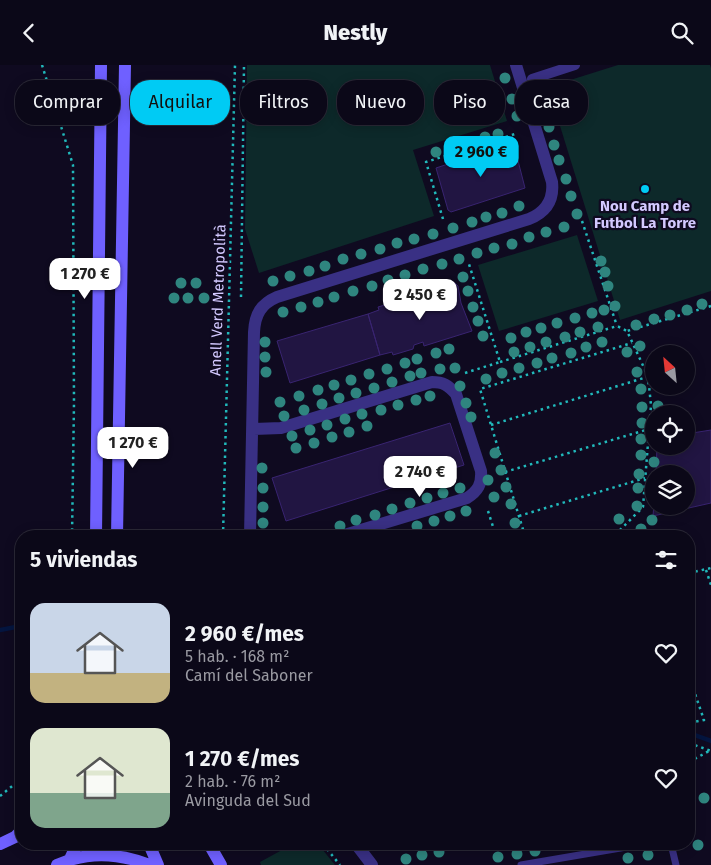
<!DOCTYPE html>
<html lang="es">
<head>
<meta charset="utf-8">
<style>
  body { margin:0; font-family:"Fira Sans",sans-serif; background:#191625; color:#f1f3f6; height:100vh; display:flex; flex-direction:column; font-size:19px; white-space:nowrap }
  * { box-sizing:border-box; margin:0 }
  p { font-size:16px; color:#9a9aa2 }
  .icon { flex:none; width:28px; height:28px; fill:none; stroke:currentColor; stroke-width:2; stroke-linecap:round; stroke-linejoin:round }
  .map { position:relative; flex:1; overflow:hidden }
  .details { position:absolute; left:15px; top:465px; width:680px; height:320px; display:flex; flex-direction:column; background:#0b0818; border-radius:20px; box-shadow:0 2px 12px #0003,0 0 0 1px #2b2937 }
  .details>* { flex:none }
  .guide { position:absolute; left:15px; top:15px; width:681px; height:45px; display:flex; gap:10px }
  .needle { width:32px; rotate:333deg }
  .tools { position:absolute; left:645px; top:280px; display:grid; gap:10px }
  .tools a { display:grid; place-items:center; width:50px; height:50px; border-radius:50%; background:#0b0818; box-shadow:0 2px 12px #0003,0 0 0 1px #2b2937; font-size:25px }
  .price { position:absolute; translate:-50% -42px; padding:0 11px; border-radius:10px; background:#fff; color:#222; font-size:16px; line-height:32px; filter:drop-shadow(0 1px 2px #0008) }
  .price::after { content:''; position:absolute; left:50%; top:30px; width:15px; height:11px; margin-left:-8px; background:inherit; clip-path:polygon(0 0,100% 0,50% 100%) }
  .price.active { background:#00cbf4; color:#111 }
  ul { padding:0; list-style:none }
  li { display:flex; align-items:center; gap:15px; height:125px; padding:0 15px }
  li span { display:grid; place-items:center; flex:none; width:140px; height:100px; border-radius:15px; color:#555 }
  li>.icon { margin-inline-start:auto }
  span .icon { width:60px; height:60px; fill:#fffc; stroke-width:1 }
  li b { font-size:21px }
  h2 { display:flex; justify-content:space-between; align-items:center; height:60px; padding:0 15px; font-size:21px }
  .tag { padding:0 18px; border-radius:20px; background:#0b0818; box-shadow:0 2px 12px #0003,0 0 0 1px #2b2937; font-size:18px; line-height:45px }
  .tag.active { background:#00cbf4; color:#111 }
  header { display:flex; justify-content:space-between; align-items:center; height:65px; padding:0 15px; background:#0b0818; font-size:22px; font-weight:800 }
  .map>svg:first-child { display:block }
  .green { fill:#0d292a }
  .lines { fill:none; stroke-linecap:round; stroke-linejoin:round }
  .stream { stroke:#04153f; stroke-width:4.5 }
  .building { fill:#211542; stroke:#392471 }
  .path { stroke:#21b9bb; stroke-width:2.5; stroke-dasharray:2.5 4; stroke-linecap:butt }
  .service { stroke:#393084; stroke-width:7 }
  .pedestrian { stroke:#393084; stroke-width:10 }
  .minor { stroke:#393084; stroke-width:12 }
  .secondary { stroke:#6f60ff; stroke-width:12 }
  .tree { fill:#2f857f }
  .poi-dot { fill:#00cbf4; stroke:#0f0a20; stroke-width:2 }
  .labels { text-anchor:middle; stroke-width:4.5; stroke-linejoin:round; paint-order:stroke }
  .poi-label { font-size:15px; font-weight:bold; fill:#d3c9ff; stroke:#0f0a20 }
  .street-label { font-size:15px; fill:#d3c9ff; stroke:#0f0a20 }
</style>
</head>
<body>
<header><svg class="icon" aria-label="back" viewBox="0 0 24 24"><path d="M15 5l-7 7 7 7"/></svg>Nestly<svg class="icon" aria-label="search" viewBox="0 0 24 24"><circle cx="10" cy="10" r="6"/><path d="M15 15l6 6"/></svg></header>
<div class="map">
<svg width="711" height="800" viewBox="0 0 711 800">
  <rect width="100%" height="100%" fill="#0f0a20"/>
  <path class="green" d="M247 0H490L507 56 413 85 434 151 259 208 245 164Z
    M618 0H710L711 3V226L620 255 548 22Z
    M577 170 598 236 499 266 478 200Z
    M293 779H318L335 800H261L260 797Z"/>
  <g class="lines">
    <path class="stream" d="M0 565 21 561
      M689 668 711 676"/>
  </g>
  <path class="building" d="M511 78 514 80 525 123 451 147 448 145 436 103Z
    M455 218 458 221 461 238 472 266 424 281 423 277 414 280 413 284 393 290 392 287 380 290 368 249 379 245 378 242 398 236 401 238 410 235V232Z
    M368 249 380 290 290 318 277 276Z
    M450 358 464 400 286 456 272 413Z
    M711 365V438L653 451 654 439V441H686V409H656L657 381H686V369Z"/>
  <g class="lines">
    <path class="path" d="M42 0 73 100 74 338 72 471
      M443 154 426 97 515 69
      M582 156 617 261
      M241 232 244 0
      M500 297 617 261 627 266
      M465 308 500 297 468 196
      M491 360 647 312
      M505 407 649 364
      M488 446 496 471
      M519 451 645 413
      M223 471 235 0
      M525 471 480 324 632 278
      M617 471 619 466 643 442 651 340 649 321 646 307 627 266 711 241
      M706 505 711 520
      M689 508 711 503
      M689 611 704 655 689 658
      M689 678 711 686
      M689 697 709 686
      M0 731 21 714
      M323 779 340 800
      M398 779 401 782 419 779"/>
    <path class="service" d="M671 779 676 800
      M521 800 644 779"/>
    <path class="pedestrian" d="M532 14 575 0"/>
    <path class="minor" d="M253 364 281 363 432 317C443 317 448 320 456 329L481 406C482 419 478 426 467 433L341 471
      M250 471 254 267C255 249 261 239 277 232L529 154C546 147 554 135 552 117L516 0
      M356 779 372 800"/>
    <path class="secondary" d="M96 471 101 0
      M117 471 125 0
      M0 779 15 772 21 766
      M149 779 158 800
      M209 779 221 800
      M70 794 77 779
      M57 800C87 786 119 788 150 800"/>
  </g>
  <g class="tree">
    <circle cx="505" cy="13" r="5.5"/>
    <circle cx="538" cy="26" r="5.5"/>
    <circle cx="512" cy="34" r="5.5"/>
    <circle cx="542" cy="43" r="5.5"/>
    <circle cx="517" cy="51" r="5.5"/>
    <circle cx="549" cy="62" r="5.5"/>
    <circle cx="498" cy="69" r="5.5"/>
    <circle cx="485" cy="72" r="5.5"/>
    <circle cx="471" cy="77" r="5.5"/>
    <circle cx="554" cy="80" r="5.5"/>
    <circle cx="457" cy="82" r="5.5"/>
    <circle cx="436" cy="87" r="5.5"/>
    <circle cx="559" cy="95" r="5.5"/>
    <circle cx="566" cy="114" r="5.5"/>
    <circle cx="571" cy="131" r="5.5"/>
    <circle cx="519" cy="141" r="5.5"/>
    <circle cx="502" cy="148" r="5.5"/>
    <circle cx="577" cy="149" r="5.5"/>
    <circle cx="486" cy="152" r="5.5"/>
    <circle cx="472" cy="157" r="5.5"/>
    <circle cx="564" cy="162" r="5.5"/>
    <circle cx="453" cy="163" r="5.5"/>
    <circle cx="546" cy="167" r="5.5"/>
    <circle cx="433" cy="169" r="5.5"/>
    <circle cx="529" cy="172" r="5.5"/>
    <circle cx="414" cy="174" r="5.5"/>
    <circle cx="397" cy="178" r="5.5"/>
    <circle cx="512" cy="179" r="5.5"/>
    <circle cx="494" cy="183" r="5.5"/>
    <circle cx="380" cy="184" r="5.5"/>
    <circle cx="477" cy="188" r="5.5"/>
    <circle cx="361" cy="189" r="5.5"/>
    <circle cx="343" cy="194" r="5.5"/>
    <circle cx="459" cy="194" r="5.5"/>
    <circle cx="601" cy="196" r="5.5"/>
    <circle cx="442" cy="199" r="5.5"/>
    <circle cx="325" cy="201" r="5.5"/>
    <circle cx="423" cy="204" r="5.5"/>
    <circle cx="309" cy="206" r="5.5"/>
    <circle cx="605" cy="207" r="5.5"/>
    <circle cx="405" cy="210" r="5.5"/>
    <circle cx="290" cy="211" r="5.5"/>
    <circle cx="463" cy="212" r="5.5"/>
    <circle cx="388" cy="215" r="5.5"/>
    <circle cx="273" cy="216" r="5.5"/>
    <circle cx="181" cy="218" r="5.5"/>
    <circle cx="196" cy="218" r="5.5"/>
    <circle cx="372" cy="221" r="5.5"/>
    <circle cx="608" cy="221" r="5.5"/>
    <circle cx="353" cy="226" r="5.5"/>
    <circle cx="468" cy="226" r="5.5"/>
    <circle cx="334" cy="232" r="5.5"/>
    <circle cx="174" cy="233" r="5.5"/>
    <circle cx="188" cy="233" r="5.5"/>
    <circle cx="204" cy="233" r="5.5"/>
    <circle cx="318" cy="237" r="5.5"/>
    <circle cx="702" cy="239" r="5.5"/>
    <circle cx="615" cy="241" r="5.5"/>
    <circle cx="301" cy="242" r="5.5"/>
    <circle cx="473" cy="242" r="5.5"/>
    <circle cx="604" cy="245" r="5.5"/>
    <circle cx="687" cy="245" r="5.5"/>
    <circle cx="283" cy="247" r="5.5"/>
    <circle cx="592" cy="248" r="5.5"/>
    <circle cx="670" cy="250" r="5.5"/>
    <circle cx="575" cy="253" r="5.5"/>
    <circle cx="654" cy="254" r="5.5"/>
    <circle cx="478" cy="256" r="5.5"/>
    <circle cx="557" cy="258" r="5.5"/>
    <circle cx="636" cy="260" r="5.5"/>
    <circle cx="598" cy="262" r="5.5"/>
    <circle cx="541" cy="263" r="5.5"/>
    <circle cx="526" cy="267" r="5.5"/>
    <circle cx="580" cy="267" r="5.5"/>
    <circle cx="483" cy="271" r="5.5"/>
    <circle cx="565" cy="272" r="5.5"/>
    <circle cx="511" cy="273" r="5.5"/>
    <circle cx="265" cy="277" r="5.5"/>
    <circle cx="546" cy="277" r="5.5"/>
    <circle cx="602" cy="277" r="5.5"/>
    <circle cx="640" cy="281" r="5.5"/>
    <circle cx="530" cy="282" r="5.5"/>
    <circle cx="586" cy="282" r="5.5"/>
    <circle cx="449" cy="284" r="5.5"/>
    <circle cx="514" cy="287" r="5.5"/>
    <circle cx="627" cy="287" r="5.5"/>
    <circle cx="436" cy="288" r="5.5"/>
    <circle cx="571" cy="288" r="5.5"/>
    <circle cx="265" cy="292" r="5.5"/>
    <circle cx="552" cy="293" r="5.5"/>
    <circle cx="417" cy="294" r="5.5"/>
    <circle cx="405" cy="298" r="5.5"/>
    <circle cx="537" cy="298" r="5.5"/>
    <circle cx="455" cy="303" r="5.5"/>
    <circle cx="519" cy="303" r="5.5"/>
    <circle cx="387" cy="304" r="5.5"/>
    <circle cx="440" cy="304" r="5.5"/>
    <circle cx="266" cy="307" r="5.5"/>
    <circle cx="637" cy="307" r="5.5"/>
    <circle cx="421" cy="308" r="5.5"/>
    <circle cx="502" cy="308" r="5.5"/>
    <circle cx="369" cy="309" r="5.5"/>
    <circle cx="410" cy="311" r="5.5"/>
    <circle cx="486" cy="314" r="5.5"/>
    <circle cx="351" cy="315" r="5.5"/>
    <circle cx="392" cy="317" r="5.5"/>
    <circle cx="334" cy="320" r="5.5"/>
    <circle cx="460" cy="321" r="5.5"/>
    <circle cx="374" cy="323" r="5.5"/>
    <circle cx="641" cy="324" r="5.5"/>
    <circle cx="318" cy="325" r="5.5"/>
    <circle cx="356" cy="328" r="5.5"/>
    <circle cx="299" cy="331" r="5.5"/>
    <circle cx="430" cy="331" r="5.5"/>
    <circle cx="339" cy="333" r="5.5"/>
    <circle cx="416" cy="335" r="5.5"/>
    <circle cx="280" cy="337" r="5.5"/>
    <circle cx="466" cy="338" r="5.5"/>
    <circle cx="322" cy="339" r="5.5"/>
    <circle cx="398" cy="340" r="5.5"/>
    <circle cx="658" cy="341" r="5.5"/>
    <circle cx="642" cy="342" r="5.5"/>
    <circle cx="304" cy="345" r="5.5"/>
    <circle cx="381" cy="345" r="5.5"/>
    <circle cx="362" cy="349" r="5.5"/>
    <circle cx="284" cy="351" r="5.5"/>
    <circle cx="471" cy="352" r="5.5"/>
    <circle cx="345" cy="354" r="5.5"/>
    <circle cx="642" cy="358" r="5.5"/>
    <circle cx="327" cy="360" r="5.5"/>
    <circle cx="367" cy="361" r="5.5"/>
    <circle cx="310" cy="365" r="5.5"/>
    <circle cx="349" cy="367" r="5.5"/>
    <circle cx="292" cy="371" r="5.5"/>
    <circle cx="332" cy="372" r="5.5"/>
    <circle cx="641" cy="374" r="5.5"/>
    <circle cx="314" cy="378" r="5.5"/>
    <circle cx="296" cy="383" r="5.5"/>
    <circle cx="495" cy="388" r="5.5"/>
    <circle cx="641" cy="390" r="5.5"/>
    <circle cx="654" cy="397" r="5.5"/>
    <circle cx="262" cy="403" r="5.5"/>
    <circle cx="501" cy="405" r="5.5"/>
    <circle cx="639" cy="409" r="5.5"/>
    <circle cx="488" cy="415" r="5.5"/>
    <circle cx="506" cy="422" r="5.5"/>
    <circle cx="263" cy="423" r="5.5"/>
    <circle cx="460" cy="423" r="5.5"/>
    <circle cx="638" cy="423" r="5.5"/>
    <circle cx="443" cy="428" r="5.5"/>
    <circle cx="494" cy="432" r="5.5"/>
    <circle cx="427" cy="433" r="5.5"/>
    <circle cx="410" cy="438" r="5.5"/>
    <circle cx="511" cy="439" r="5.5"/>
    <circle cx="637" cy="441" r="5.5"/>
    <circle cx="263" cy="442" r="5.5"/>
    <circle cx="392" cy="444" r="5.5"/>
    <circle cx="466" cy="446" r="5.5"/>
    <circle cx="375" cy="450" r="5.5"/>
    <circle cx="450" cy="451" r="5.5"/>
    <circle cx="619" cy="454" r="5.5"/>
    <circle cx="356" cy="455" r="5.5"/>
    <circle cx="652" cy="455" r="5.5"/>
    <circle cx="434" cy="456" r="5.5"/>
    <circle cx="263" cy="458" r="5.5"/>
    <circle cx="515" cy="458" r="5.5"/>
    <circle cx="340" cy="461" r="5.5"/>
    <circle cx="417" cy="461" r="5.5"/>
    <circle cx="641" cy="464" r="5.5"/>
    <circle cx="704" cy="733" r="5.5"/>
    <circle cx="698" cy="780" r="5.5"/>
    <circle cx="535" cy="786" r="5.5"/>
    <circle cx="439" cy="787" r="5.5"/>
    <circle cx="517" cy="789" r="5.5"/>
    <circle cx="422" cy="790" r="5.5"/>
    <circle cx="648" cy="790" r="5.5"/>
    <circle cx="498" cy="792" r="5.5"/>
    <circle cx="628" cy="793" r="5.5"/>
    <circle cx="406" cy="794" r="5.5"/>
  </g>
  <circle class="poi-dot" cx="645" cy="124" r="5"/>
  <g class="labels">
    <g class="poi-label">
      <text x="645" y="146">Nou Camp de<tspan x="645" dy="17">Futbol La Torre</tspan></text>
    </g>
    <g class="street-label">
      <text transform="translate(218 235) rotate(-88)" y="5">Anell Verd Metropolità</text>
    </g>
  </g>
</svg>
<div class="tools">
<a><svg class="needle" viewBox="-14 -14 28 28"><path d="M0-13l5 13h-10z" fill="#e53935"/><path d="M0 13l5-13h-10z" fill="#9a9aa2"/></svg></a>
<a><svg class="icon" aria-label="locate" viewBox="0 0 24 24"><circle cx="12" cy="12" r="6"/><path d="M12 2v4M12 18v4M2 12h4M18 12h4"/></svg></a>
<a><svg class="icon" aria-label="layers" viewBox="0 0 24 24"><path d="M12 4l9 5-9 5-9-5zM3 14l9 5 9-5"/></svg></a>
</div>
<b class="price active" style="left:481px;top:113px">2 960 €</b>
<b class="price" style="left:85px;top:235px">1 270 €</b>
<b class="price" style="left:420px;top:256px">2 450 €</b>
<b class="price" style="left:133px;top:404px">1 270 €</b>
<b class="price" style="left:420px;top:433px">2 740 €</b>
<div class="guide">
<a class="tag">Comprar</a>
<a class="tag active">Alquilar</a>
<a class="tag">Filtros</a>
<a class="tag">Nuevo</a>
<a class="tag">Piso</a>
<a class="tag">Casa</a>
</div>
<section class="details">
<h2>5 viviendas<svg class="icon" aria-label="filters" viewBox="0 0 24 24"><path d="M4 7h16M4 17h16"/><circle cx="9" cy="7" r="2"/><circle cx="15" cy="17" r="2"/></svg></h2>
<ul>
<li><span style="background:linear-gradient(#c9d6e8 70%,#c2b280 0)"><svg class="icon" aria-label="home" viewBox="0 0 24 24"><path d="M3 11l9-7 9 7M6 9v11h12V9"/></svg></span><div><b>2 960 €/mes</b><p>5 hab. · 168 m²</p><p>Camí del Saboner</p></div><svg class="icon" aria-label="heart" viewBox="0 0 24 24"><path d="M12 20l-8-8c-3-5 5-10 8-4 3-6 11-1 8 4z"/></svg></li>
<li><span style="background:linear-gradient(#dfe7d0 65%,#7fa58c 0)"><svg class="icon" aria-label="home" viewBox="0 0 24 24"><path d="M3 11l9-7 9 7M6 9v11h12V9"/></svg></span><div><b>1 270 €/mes</b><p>2 hab. · 76 m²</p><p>Avinguda del Sud</p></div><svg class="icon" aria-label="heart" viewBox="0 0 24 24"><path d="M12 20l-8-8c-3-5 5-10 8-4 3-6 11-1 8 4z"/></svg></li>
</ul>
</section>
</div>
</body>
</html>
